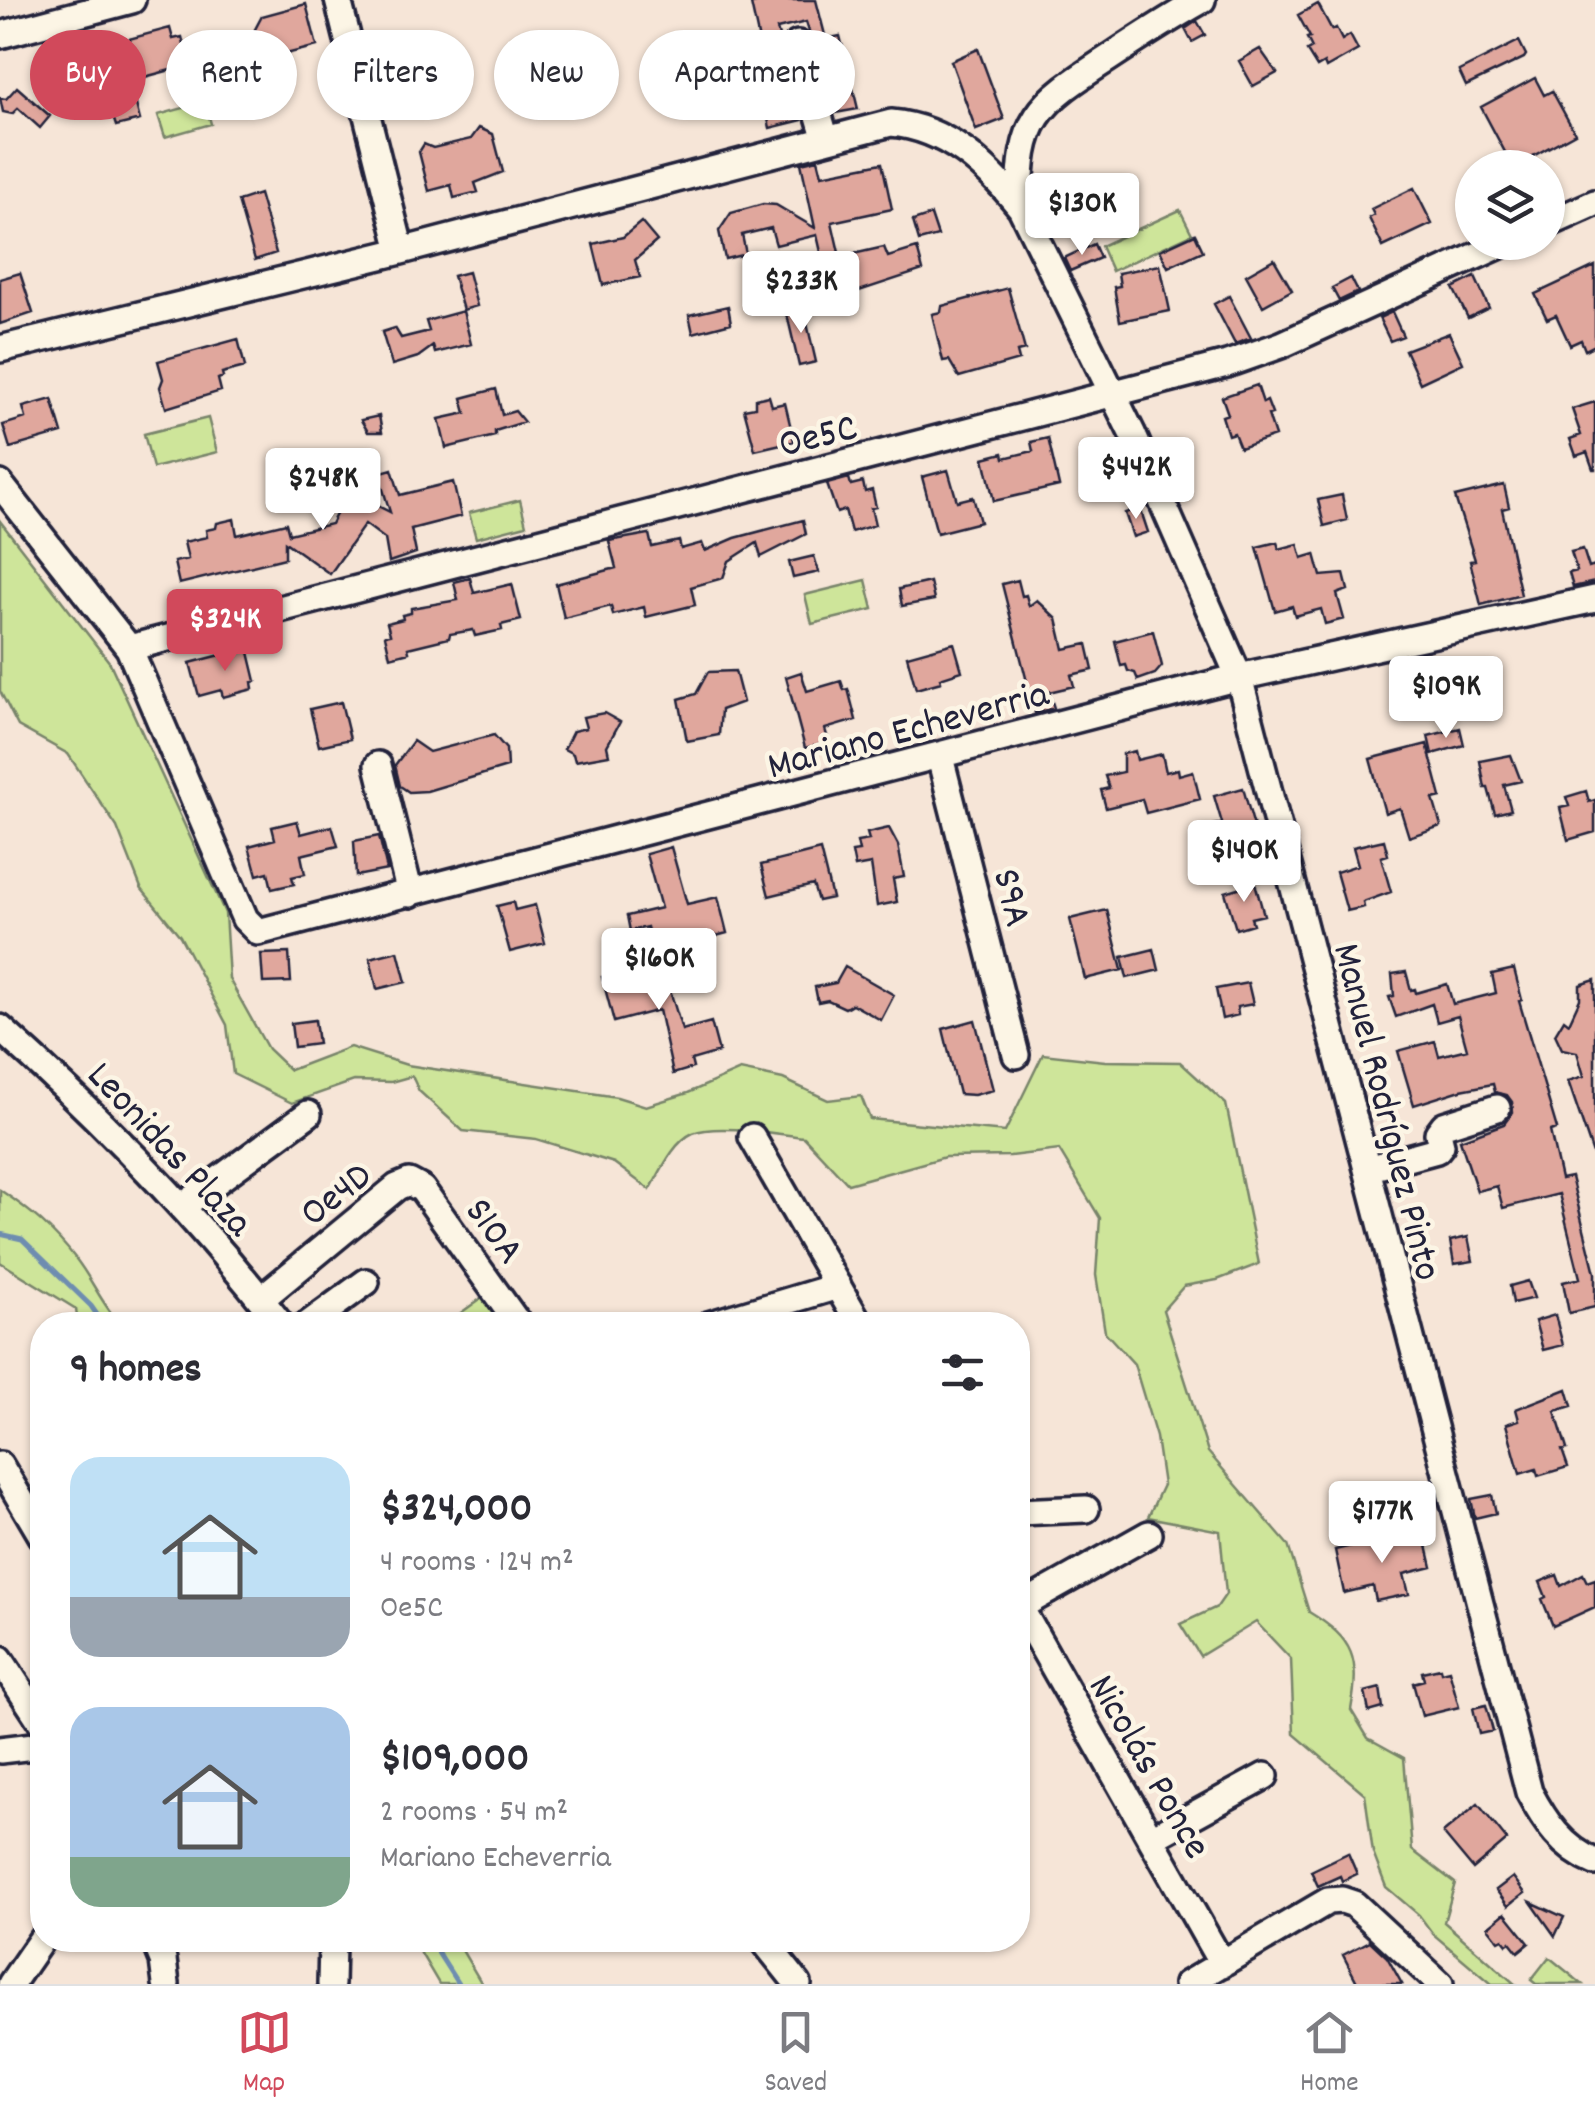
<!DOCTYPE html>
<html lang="en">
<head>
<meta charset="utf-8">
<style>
  body { margin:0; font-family:Dekko,sans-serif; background:#f2f2f3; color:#2b2b33; height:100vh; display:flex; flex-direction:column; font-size:38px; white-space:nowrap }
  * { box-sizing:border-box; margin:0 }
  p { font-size:32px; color:#7c7c81 }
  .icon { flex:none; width:55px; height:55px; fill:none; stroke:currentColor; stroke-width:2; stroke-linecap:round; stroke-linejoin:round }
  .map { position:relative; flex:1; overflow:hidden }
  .panel { position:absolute; left:30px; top:1312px; width:1000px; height:640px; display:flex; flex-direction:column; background:#fff; border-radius:40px; box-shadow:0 2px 8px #0004 }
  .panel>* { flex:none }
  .banner { position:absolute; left:30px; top:30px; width:1000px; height:90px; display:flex; gap:20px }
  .tools { position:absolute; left:1455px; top:150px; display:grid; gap:20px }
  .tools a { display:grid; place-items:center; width:110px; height:110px; border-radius:50%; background:#fff; box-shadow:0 2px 8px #0004; font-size:50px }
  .price { position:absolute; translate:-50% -85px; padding:0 22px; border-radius:10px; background:#fff; color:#222; font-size:32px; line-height:65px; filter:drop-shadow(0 2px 5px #0008) }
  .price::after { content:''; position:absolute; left:50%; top:60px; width:30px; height:22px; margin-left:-15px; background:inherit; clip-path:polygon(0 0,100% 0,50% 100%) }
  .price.on { background:#d1495b; color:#fff }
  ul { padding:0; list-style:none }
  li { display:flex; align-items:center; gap:30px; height:250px; padding:0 40px }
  li span { display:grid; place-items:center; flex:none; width:280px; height:200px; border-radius:30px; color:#555 }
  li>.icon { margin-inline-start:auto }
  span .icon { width:120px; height:120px; fill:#fffc; stroke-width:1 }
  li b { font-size:42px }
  h2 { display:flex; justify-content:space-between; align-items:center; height:120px; padding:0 40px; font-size:42px }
  .chip { padding:0 35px; border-radius:45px; background:#fff; box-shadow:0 2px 8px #0004; font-size:35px; line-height:90px }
  .chip.on { background:#d1495b; color:#fff }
  .menu { display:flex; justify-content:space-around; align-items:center; height:140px; border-top:2px solid #e1e1e2; background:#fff; font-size:28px; color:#7c7c81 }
  .menu a { display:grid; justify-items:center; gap:5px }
  .menu .on { color:#d1495b }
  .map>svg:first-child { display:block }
  .green { fill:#cee59a; stroke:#78846a; stroke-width:2.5 }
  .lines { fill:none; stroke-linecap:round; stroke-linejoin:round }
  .stream { stroke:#6e8db0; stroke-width:5 }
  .building { fill:#e0a79d; stroke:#22223b; stroke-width:2.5 }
  .minor-casing { stroke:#22223b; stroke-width:32 }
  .minor { stroke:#fcf5e5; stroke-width:25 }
  .labels { text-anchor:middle; stroke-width:9; stroke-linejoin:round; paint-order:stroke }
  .street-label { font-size:40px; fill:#22223b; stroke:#fcf5e5 }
</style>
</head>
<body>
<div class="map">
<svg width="1595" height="1984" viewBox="0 0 1595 1984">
  <rect width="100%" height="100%" fill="#f6e5d7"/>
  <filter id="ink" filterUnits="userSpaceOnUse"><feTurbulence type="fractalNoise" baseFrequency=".01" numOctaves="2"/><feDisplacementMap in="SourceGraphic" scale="20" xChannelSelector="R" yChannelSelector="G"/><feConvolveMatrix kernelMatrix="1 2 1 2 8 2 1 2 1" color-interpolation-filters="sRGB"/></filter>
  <g filter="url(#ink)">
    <path class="green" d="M205 102 211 124 165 137 158 115Z
      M1180 210 1192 234 1112 271 1101 246Z
      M208 418 217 452 153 468 144 434Z
      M520 500 526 525 476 538 469 513Z
      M0 521 110 663 225 913 229 979 268 1049 290 1070 350 1047 407 1065 617 1097 646 1106 688 1093 740 1070 783 1079 828 1100 861 1096 870 1119 1005 1132 1043 1054 1105 1061 1180 1062 1226 1104 1259 1264 1217 1280 1184 1286 1163 1310 1208 1452 1288 1545 1309 1612C1355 1640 1360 1659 1351 1710L1368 1738 1404 1758 1412 1850 1455 1883 1444 1922 1515 1984H1492L1433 1934 1419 1915 1386 1887 1373 1853 1365 1794 1294 1734 1291 1659 1256 1622 1200 1656 1180 1624 1217 1607 1226 1594 1220 1531 1148 1517 1163 1485 1156 1437 1134 1364 1105 1332 1096 1275 1100 1218 1059 1150 1010 1156 945 1157 848 1184 804 1137C777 1134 717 1123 693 1133 673 1142 660 1173 650 1190L614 1163 536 1139 463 1131 419 1091 412 1076 391 1082 354 1081 292 1103 233 1074 227 1025 180 936 141 888 117 827 68 754 18 726 0 691Z
      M866 580 873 609 812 624 805 595Z
      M0 1190C30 1210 54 1230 76 1259 93 1281 102 1305 121 1325H78L76 1309 0 1262Z
      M483 1297 503 1325H444Z
      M413 1940H456L482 1984H439Z
      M1549 1957 1582 1984H1536L1531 1980Z"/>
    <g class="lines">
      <path class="stream" d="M0 1234 22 1239 91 1306 104 1325
        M430 1940 458 1984"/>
    </g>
    <path class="building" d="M770 0H816L826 39 840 36 858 109 835 113 806 22 777 29 802 120 770 128 754 56 762 54 751 4Z
      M306 4 317 46 282 55 275 69 243 52 262 16Z
      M1318 4 1332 30 1336 28 1342 40 1350 35 1358 50 1326 68 1324 63 1317 67 1307 51 1312 48 1307 38 1310 37 1298 15Z
      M1197 21 1205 35 1192 42 1185 29Z
      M170 28 173 39 182 37 189 65 130 81 140 120 116 126 102 83 44 102 36 75 51 70 53 75 68 70 69 73 98 65 96 57 128 49 125 40Z
      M1519 41 1526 55 1524 58 1466 86 1459 71Z
      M978 49 1004 119 976 130 951 61Z
      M1260 49 1277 73 1253 86 1239 61Z
      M1535 78 1544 95 1552 91 1575 133 1513 167 1481 107Z
      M17 87 50 116 40 128 18 108 12 114 3 112 0 98 6 99Z
      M479 128 493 134 503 172 475 183 478 192 454 198 451 185 429 191 419 152 424 144 433 148 471 139Z
      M818 159 822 175 882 163 892 209 832 222 840 257 884 247 888 257 917 248 923 270 832 300 817 235 776 245 771 228 742 235 746 254 725 259 719 231 731 213 763 204 776 205 815 228 801 163Z
      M1414 188 1432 224 1383 247 1369 218 1374 215 1371 209Z
      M259 194 276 253 255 260 238 201Z
      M931 215 938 236 919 241 913 221Z
      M641 222 657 241 635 260 640 277 603 285 593 244 623 237Z
      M1195 234 1203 251 1168 267 1160 250Z
      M1094 244 1100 258 1070 271 1064 258Z
      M1274 259 1292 290 1263 306 1246 275Z
      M1160 265 1170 311 1120 321 1114 287 1120 286 1118 273Z
      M1595 266V345L1585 350 1581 340 1570 345 1556 315 1547 319 1535 294Z
      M468 272 477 306 463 310 453 276Z
      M20 273 33 313 0 324V279Z
      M1475 277 1489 308 1468 318 1453 288Z
      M1351 278 1358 292 1339 301 1332 288Z
      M1008 288 1025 350 1017 352 1019 360 959 377 949 360 943 361 932 314 941 312 942 306Z
      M1229 296 1251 338 1235 344 1214 304Z
      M728 306 731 323 693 333 689 315Z
      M803 306 816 362 799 366 786 310Z
      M463 311 471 344 435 353 433 346 418 357 392 365 382 332 395 328 401 338 429 331 426 321Z
      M1392 312 1403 336 1390 341 1379 318Z
      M1449 333 1463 363 1420 383 1405 350Z
      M238 339 245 367 222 373 223 377 218 379 221 391 166 408 160 387 163 379 158 361Z
      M1257 385 1263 403 1267 401 1272 414 1268 415 1275 436 1240 448 1234 433 1228 435 1222 416 1228 414 1222 397Z
      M496 389 502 415 515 411 524 422 495 431V436L446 448 439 419 466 413 462 398Z
      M769 396 772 406 785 403 794 441 755 450 744 409 755 407V399Z
      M52 399 62 433 10 448 3 425 26 418 23 407Z
      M1595 402V469H1593L1587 452 1576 456 1570 439 1581 435 1572 409Z
      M379 416 382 432H368L361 420Z
      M1048 438 1059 486 994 501 984 458 1003 453 1004 458 1033 451 1031 442Z
      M392 469 400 495 453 482 461 516 411 529 416 553 389 562 385 539 365 524 330 574 285 542V558L179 584 174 562 188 559 184 542 207 537 206 530 216 528 217 523 234 519 237 535 286 523 289 534 331 524 348 491 390 512 378 473Z
      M948 470 957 501 973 497 980 522 937 533 922 477Z
      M849 478 851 485 863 482 865 492 872 490 876 507 871 508 875 525 851 532 845 510 837 513 827 484Z
      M1504 485 1509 507 1502 509 1521 595 1481 605 1470 561 1475 560 1455 497Z
      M1342 495 1347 520 1324 526 1318 500Z
      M1140 508 1148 532 1133 537 1125 513Z
      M803 520 806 534 761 557 757 543 729 561 723 578 691 587 695 605 646 617 644 607 613 615 611 606 564 618 556 584 616 568 609 541 649 534 652 547 679 541 681 549 702 543 705 551 735 538Z
      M1277 542 1279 549 1298 544 1302 558 1315 554 1321 576 1344 574 1348 590 1337 594 1344 619 1325 624 1321 609 1295 616 1292 606 1275 611 1257 547Z
      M1583 549 1589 568 1595 566V582L1573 587 1569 573 1577 571 1571 552Z
      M814 556 819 572 793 578 789 562Z
      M470 578 474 593 512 584 521 620 501 625 502 630 475 636 473 630 450 634 449 638 408 648 409 652 390 657 385 635 390 634 387 623 403 619 402 615 411 613V608L458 600 454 582Z
      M1018 580 1022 596 1026 595 1029 606 1037 600 1057 619 1064 649 1087 644 1093 670 1071 675 1074 686 1049 692 1054 708 1035 713 1002 584Z
      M930 582 934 600 902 606 899 589Z
      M1153 631 1162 666 1155 674 1138 680 1135 673 1128 671 1126 665 1121 666 1115 641Z
      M954 643 962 671 940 678 941 682 916 689 907 656Z
      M248 648 256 681 252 682 253 689 223 697 221 690 199 696 190 663Z
      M735 671 743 702 721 710 719 735 687 741 679 699 696 694 708 672Z
      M801 672 807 691 841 681 844 690 848 689 856 720 825 729 829 742 805 748 786 677Z
      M341 702 350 739 319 746 310 709Z
      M604 713 620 722 607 746 609 755 575 761 573 754 564 749 573 731 586 728 583 717Z
      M1460 728 1464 745 1432 754 1428 736Z
      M494 735 506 749 507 767 427 791 409 792 400 786 395 765 413 741 429 752Z
      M1427 744 1441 797 1433 799 1441 826 1409 837 1400 808 1385 813 1370 759Z
      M1135 751 1137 760 1162 754 1166 772 1178 769 1179 775 1193 771 1200 799 1146 813 1142 799 1106 808 1101 790 1109 788 1105 776 1123 772V754Z
      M1511 755 1521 781 1504 785 1511 810 1495 814 1488 788H1485L1480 761Z
      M1243 788 1259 844 1218 855 1210 826 1222 823 1214 796Z
      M1586 791 1589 802 1595 800V832L1568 840 1560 808 1569 806 1566 797Z
      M297 821 301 834 332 826 338 846 301 855 305 874 292 877 294 884 272 889 268 872 257 875 249 846 275 839 272 827Z
      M889 828 898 845 904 877 893 879 897 902 877 906 871 864 855 867 852 852 859 851 857 842 869 840 867 833Z
      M379 836 387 870 356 876 354 841Z
      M1384 840 1388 855 1381 857 1391 892 1363 902 1364 907 1347 911 1336 872 1358 865 1353 847Z
      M671 847 687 904 718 897 727 933 653 953 647 927 630 931 627 916 661 908 646 854Z
      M820 850 832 898 818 901 813 885 769 896 761 865Z
      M1255 883 1264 915 1251 918 1253 924 1236 929 1225 892Z
      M513 902 515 910 535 905 545 943 510 952 497 906Z
      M1107 910 1122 970 1085 979 1070 919Z
      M1154 949 1159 970 1127 978 1122 957Z
      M398 951 406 982 377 989 370 958Z
      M289 953 291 982 263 983 261 954Z
      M661 961 682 1030 711 1022 719 1052 691 1060 693 1068 673 1074 659 1010 614 1022 602 977Z
      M845 967 894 995 881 1020 852 1004 845 1008 828 1000 818 1002 815 987 836 983Z
      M1514 969 1522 1000 1519 1001 1557 1129 1550 1131 1561 1179 1571 1177 1595 1273V1307L1569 1313 1563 1282 1580 1278 1559 1194 1503 1208 1497 1186 1477 1191 1460 1140 1504 1124 1513 1112 1512 1102 1507 1095 1495 1092 1493 1084 1461 1090 1414 1105 1398 1051 1435 1041 1439 1056 1467 1049 1458 1016 1437 1022 1432 1004 1396 1017 1389 997 1394 996 1392 974 1406 972 1411 990 1415 989 1416 993 1447 984 1453 1004 1496 993 1492 974Z
      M1595 980V1154H1593L1568 1081 1584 1076 1577 1052 1562 1049 1555 1034 1564 1019 1569 1023 1580 999V985Z
      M1248 983 1253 1004 1237 1007 1238 1015 1222 1019 1216 989Z
      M315 1020 318 1044 294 1047 291 1023Z
      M975 1020 993 1090 974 1095 959 1094 943 1029Z
      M1468 1237 1473 1261 1454 1264 1450 1241Z
      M1528 1281 1534 1298 1513 1303 1510 1286Z
      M1555 1315 1563 1345 1543 1350 1535 1321Z
      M1567 1389 1572 1406 1555 1411 1567 1449 1562 1450 1568 1467 1538 1476 1536 1469 1520 1474 1506 1424 1519 1420 1516 1409Z
      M1492 1495 1496 1513 1475 1518 1471 1499Z
      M1425 1537 1432 1567 1404 1574 1409 1594 1376 1601 1373 1586 1344 1593 1335 1550 1380 1539 1382 1547Z
      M1583 1574 1587 1582 1595 1579V1607L1553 1626 1542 1599 1546 1597 1540 1582 1557 1575 1561 1586Z
      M1440 1668 1441 1672 1449 1670 1459 1707 1422 1716 1413 1683 1424 1680 1422 1672Z
      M1380 1688 1383 1708 1369 1712 1365 1692Z
      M1486 1705 1493 1731 1479 1734 1473 1708Z
      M1478 1804 1507 1840 1473 1869 1443 1833Z
      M1348 1853 1357 1874 1342 1881 1340 1876 1318 1886 1311 1871Z
      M1513 1877 1525 1893 1508 1906 1496 1890Z
      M1531 1902 1564 1917 1555 1936Z
      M1505 1913 1529 1943 1518 1952 1510 1942 1507 1944 1503 1939 1499 1941 1488 1927Z
      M1370 1941 1387 1957 1402 1984H1358L1343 1955Z"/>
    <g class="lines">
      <defs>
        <path id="minor" d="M338 0 401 251
          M1202 0C1170 18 1139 38 1109 58 1038 104 1018 118 1021 208L1132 433 1239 677 1529 1792C1545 1822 1562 1848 1595 1862
          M0 35 132 0
          M798 44 826 140
          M1548 224 1595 203
          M0 349 401 251 891 123C947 128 987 166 1021 208
          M0 484 129 648 245 919 258 932 1239 677 1595 599
          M129 648 1227 364 1281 345 1507 242
          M940 757 1016 1055
          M378 765 410 894
          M0 1028C103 1120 196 1216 281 1325
          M752 1137 860 1325
          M1367 1169 1437 1150 1441 1145 1438 1133 1444 1125 1497 1108
          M183 1206 308 1114
          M261 1299 397 1187 409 1182 422 1189 519 1325
          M307 1325 366 1282
          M708 1325 838 1286
          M0 1465 42 1536
          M1018 1512 1086 1509
          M1018 1604 1222 1964
          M1019 1607 1149 1534
          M0 1659 42 1723
          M0 1750 42 1745
          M1152 1838 1265 1776
          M155 1940 163 1960 166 1984
          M763 1940 798 1984
          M11 1984 42 1939
          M331 1984 332 1943
          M1187 1984 1328 1901 1342 1900 1354 1904 1440 1984"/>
      </defs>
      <use href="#minor" class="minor-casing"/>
      <use href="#minor" class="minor"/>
    </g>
  </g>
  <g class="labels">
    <g class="street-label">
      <text transform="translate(817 433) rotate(-14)" y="14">Oe5C</text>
      <text transform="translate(907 727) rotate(-15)" y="14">Mariano Echeverria</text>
      <text transform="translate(1015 897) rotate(76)" y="14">S9A</text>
      <text transform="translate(1390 1111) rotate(76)" y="14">Manuel Rodríguez Pinto</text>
      <text transform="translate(172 1147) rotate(47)" y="14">Leonidas Plaza</text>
      <text transform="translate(334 1192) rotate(-38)" y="14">Oe4D</text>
      <text transform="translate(497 1229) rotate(54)" y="14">S10A</text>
      <text transform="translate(1152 1765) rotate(60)" y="14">Nicolás Ponce</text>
    </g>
  </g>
</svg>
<div class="tools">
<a><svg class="icon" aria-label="layers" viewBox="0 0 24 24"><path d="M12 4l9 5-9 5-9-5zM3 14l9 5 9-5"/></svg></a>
</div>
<b class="price" style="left:1082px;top:258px">$130K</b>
<b class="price" style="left:801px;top:336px">$233K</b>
<b class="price" style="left:1136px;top:522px">$442K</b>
<b class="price" style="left:323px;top:533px">$248K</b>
<b class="price on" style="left:225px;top:674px">$324K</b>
<b class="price" style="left:1446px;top:741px">$109K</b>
<b class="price" style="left:1244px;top:905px">$140K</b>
<b class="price" style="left:659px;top:1013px">$160K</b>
<b class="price" style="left:1382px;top:1566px">$177K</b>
<div class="banner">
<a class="chip on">Buy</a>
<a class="chip">Rent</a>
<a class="chip">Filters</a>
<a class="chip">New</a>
<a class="chip">Apartment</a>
</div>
<section class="panel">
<h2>9 homes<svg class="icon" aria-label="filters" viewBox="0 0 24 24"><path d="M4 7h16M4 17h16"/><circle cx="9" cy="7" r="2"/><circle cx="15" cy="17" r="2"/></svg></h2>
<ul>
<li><span style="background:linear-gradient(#bfe0f5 70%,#9aa5b1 0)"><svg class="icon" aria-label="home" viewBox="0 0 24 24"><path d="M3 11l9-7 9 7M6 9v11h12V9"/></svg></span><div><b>$324,000</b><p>4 rooms · 124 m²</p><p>Oe5C</p></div></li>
<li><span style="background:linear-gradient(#a9c7e8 75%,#7fa58c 0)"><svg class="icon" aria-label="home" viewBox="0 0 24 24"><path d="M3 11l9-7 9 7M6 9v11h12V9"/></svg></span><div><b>$109,000</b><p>2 rooms · 54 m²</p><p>Mariano Echeverria</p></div></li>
</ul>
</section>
</div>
<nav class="menu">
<a class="on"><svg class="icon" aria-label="map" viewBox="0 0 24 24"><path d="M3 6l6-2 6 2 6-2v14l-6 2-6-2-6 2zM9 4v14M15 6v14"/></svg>Map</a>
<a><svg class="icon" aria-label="saved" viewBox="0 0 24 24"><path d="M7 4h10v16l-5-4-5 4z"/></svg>Saved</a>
<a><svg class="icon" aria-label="home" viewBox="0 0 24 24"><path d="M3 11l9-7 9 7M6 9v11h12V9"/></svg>Home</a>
</nav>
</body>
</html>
